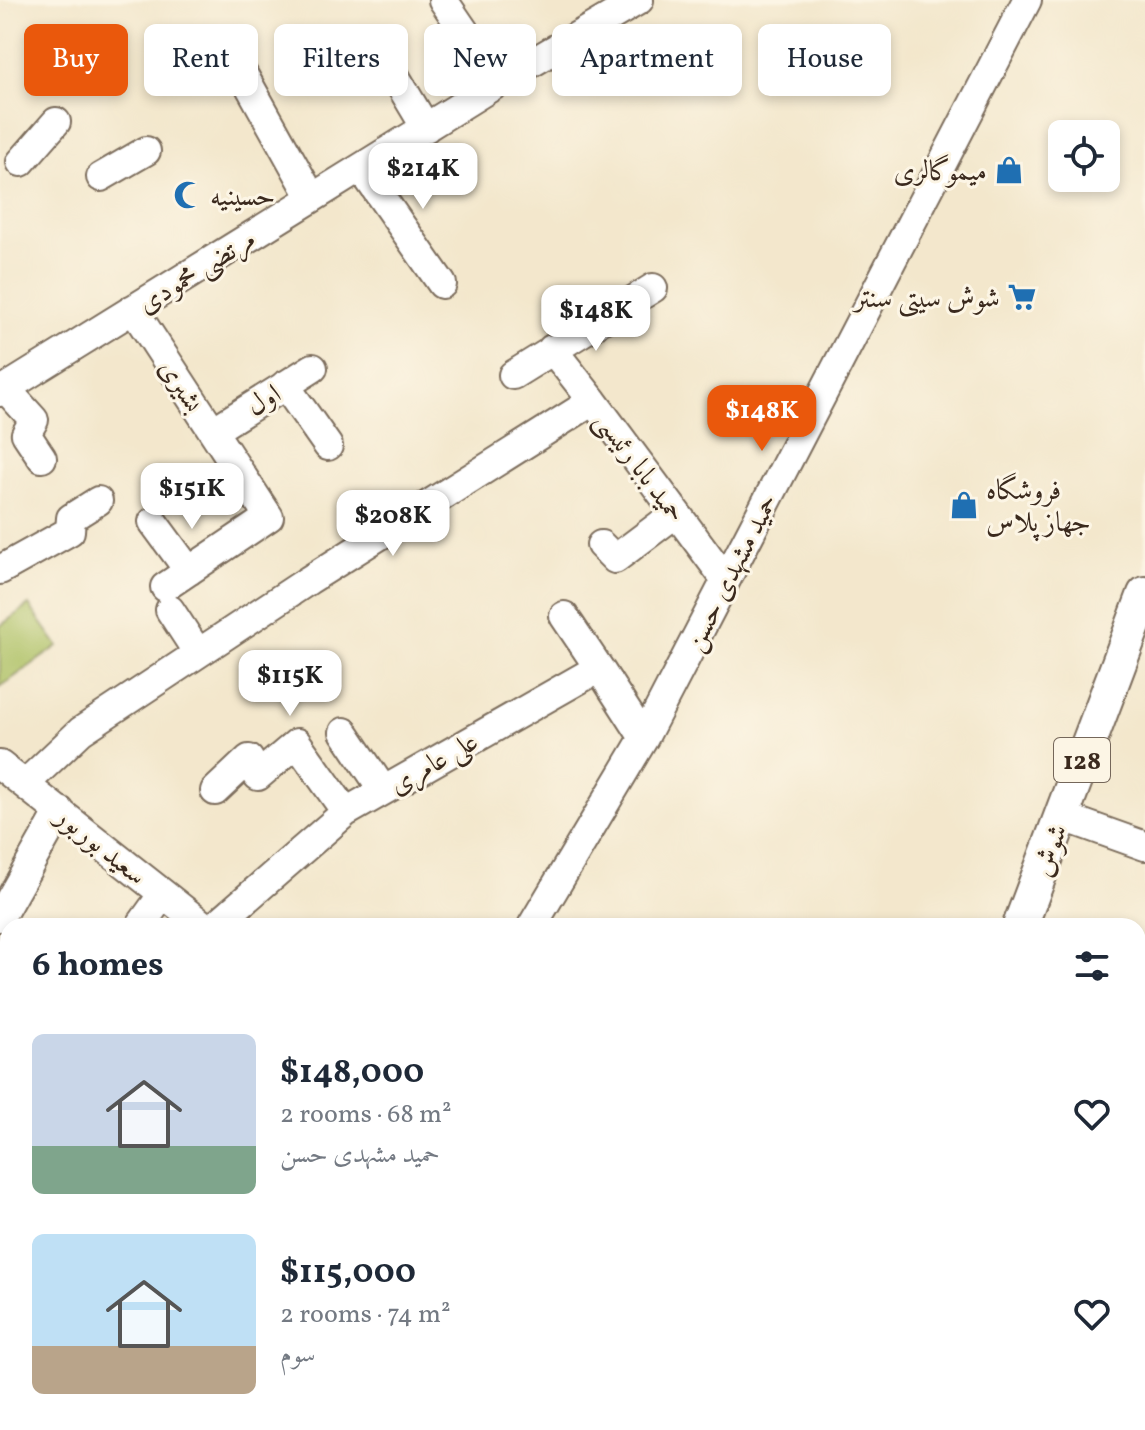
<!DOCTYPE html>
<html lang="en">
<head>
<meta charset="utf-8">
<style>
  body { margin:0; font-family:Vollkorn,Amiri,serif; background:#f2f2f3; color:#1f2937; height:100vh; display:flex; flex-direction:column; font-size:30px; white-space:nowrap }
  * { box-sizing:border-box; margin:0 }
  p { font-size:26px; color:#747a83 }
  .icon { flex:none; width:44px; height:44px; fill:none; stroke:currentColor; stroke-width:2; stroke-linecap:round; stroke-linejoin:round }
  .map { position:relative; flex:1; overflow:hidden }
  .side { position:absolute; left:0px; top:918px; width:1146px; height:512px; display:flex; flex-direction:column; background:#fff; border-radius:24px 24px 0 0; box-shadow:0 4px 12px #0003 }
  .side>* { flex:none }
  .top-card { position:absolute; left:24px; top:24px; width:1098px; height:72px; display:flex; gap:16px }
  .tools { position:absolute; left:1048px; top:120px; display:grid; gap:16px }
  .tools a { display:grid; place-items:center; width:72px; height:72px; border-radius:12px; background:#fff; box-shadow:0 4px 12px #0003; font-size:40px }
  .price { position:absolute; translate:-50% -68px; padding:0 18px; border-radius:16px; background:#fff; color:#222; font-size:26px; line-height:52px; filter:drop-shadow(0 2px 4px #0008) }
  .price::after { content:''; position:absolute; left:50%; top:48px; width:24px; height:18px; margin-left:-12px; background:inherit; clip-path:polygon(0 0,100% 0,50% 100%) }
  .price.on { background:#ea580c; color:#fff }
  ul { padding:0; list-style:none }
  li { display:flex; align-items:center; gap:24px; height:200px; padding:0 32px }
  li span { display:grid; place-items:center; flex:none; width:224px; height:160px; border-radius:12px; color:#555 }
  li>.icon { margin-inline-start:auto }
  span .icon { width:96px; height:96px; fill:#fffc; stroke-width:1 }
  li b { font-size:34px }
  h2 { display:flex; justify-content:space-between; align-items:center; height:96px; padding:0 32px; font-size:34px }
  .chip { padding:0 28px; border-radius:12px; background:#fff; box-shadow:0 4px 12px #0003; font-size:28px; line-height:72px }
  .chip.on { background:#ea580c; color:#fff }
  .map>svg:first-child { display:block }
  .green { fill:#adc165; stroke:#747642; stroke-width:2 }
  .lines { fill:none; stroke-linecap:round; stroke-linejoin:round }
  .minor-casing { stroke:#7b6c5b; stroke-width:32 }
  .major-casing { stroke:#7b6c5b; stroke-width:38 }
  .minor { stroke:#fff; stroke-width:28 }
  .major { stroke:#fff; stroke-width:34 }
  .labels { text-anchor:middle; stroke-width:6; stroke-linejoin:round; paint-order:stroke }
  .shield { fill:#fcf5e5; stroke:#75675a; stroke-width:2 }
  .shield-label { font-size:26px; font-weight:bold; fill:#3b2a1e }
  .poi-label { font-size:28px; fill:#3b2a1e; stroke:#fcf5e5; text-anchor:end }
  .street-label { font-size:28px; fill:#3b2a1e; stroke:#fcf5e5 }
</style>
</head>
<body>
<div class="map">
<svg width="1145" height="1430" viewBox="0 0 1145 1430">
  <rect width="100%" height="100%" fill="#fcf5e5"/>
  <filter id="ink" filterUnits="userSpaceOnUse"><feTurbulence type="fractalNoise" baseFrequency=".0125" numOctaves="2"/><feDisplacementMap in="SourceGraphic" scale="16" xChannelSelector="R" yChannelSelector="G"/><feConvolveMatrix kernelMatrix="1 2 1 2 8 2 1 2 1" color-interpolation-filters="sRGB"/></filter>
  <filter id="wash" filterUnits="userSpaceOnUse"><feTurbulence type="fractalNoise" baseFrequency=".006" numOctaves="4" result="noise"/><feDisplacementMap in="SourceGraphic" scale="32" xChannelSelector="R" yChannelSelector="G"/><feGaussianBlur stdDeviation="1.8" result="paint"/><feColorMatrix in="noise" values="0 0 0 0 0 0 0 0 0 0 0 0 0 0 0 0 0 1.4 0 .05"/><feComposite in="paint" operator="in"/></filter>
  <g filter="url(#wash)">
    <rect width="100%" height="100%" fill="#f3e7cc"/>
    <path class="green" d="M29 605 58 646 0 687V626Z
      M8 1165V1228L0 1223V1177Z
      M284 1422H428L436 1426 439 1422H718L715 1430H280Z"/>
  </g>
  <g filter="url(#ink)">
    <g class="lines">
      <defs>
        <path id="minor" d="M443 0 499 82
          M229 49 312 198
          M380 51 426 128
          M21 162 56 122
          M361 168 442 284
          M101 177 146 151
          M133 309 269 517 165 587
          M552 349 593 401
          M513 375 653 288
          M285 385 328 446
          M5 388 34 420 26 434 42 458
          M0 392 499 82 639 0
          M213 431 313 368
          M153 522 189 571
          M601 545 615 559 676 513
          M0 570 70 531 71 518 98 501
          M170 610 198 653
          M564 616 599 668
          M344 732 383 790
          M0 765 204 926
          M25 784 81 731 309 580 593 401 726 580
          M215 791 249 759 258 776 297 743 346 812
          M1061 816 1145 846
          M0 917 60 811
          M140 926 163 894
          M215 926 346 812 599 668 644 738
          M532 926 644 738 1027 0
          M0 1143 8 1130
          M0 1236 8 1241
          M240 1430 244 1422"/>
        <path id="major" d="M1020 926 1145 594
          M834 1430 837 1422"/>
      </defs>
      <use href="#minor" class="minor-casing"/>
      <use href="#major" class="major-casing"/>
      <use href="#minor" class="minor"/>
      <use href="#major" class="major"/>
    </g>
  </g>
  <defs>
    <symbol id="shop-bare" viewBox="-9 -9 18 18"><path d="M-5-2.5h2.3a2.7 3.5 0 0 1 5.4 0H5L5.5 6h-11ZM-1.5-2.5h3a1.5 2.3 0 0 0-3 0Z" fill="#1f6fb2" stroke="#fcf5e5" stroke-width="2.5" paint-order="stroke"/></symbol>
    <symbol id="mosque-bare" viewBox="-9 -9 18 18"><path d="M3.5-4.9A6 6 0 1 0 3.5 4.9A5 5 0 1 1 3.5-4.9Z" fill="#1f6fb2" stroke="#fcf5e5" stroke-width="2.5" paint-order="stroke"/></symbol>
    <symbol id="supermarket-bare" viewBox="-9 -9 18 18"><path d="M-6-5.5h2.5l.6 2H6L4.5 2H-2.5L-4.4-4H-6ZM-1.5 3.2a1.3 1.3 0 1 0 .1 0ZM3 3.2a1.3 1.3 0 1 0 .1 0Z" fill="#1f6fb2" stroke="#fcf5e5" stroke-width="2.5" paint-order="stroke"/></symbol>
  </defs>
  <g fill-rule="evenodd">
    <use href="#shop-bare" x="989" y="150" width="40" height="40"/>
    <use href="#mosque-bare" x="168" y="175" width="40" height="40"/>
    <use href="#supermarket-bare" x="1002" y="277" width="40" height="40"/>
    <use href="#shop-bare" x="944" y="485" width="40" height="40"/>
  </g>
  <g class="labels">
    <rect class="shield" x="1054" y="738" width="56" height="44" rx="6"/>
    <g class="shield-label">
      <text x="1082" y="769">128</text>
    </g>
    <g class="poi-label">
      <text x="987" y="180">میموگالری</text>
      <text x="210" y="205" text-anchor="start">حسینیه</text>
      <text x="1000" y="307">شوش سیتی سنتر</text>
      <text x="986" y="499" text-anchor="start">فروشگاه<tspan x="986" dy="32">جهاز پلاس</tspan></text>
    </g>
    <g class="street-label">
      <text transform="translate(196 270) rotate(-32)" y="10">مرتضی محمودی</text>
      <text transform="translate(182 385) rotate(57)" y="10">بشیری</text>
      <text transform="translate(263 399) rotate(-32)" y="10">اول</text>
      <text transform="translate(641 466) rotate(53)" y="10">حمید بابا رئیسی</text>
      <text transform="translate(730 572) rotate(-63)" y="10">حمید مشهدی حسن</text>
      <text transform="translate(433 762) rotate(-30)" y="10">علی عامری</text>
      <text transform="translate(102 845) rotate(39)" y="10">سعید بوربور</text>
      <text transform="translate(1049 850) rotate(-70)" y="10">شوش</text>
    </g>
  </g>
</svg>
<div class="tools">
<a><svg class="icon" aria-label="locate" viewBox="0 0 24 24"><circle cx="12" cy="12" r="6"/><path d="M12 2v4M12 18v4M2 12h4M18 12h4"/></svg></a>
</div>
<b class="price" style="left:423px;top:211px">$214K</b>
<b class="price" style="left:596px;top:353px">$148K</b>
<b class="price on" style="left:762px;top:453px">$148K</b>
<b class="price" style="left:192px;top:531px">$151K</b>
<b class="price" style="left:393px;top:558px">$208K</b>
<b class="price" style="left:290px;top:718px">$115K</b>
<div class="top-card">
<a class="chip on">Buy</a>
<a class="chip">Rent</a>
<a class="chip">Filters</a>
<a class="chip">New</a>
<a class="chip">Apartment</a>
<a class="chip">House</a>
</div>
<section class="side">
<h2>6 homes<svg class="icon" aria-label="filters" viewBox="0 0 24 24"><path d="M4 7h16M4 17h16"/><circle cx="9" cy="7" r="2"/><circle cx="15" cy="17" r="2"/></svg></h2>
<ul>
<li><span style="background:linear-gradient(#c9d6e8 70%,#7fa58c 0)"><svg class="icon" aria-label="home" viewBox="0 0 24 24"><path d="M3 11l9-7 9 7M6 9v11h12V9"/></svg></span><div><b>$148,000</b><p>2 rooms · 68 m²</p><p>حمید مشهدی حسن</p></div><svg class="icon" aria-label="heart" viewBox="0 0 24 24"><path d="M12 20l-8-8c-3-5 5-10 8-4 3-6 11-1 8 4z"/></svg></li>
<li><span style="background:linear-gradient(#bfe0f5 70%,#b9a48a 0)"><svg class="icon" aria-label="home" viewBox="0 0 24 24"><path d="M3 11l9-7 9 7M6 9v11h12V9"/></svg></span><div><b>$115,000</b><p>2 rooms · 74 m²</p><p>سوم</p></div><svg class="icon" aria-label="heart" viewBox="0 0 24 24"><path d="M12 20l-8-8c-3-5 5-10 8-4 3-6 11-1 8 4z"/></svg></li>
</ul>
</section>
</div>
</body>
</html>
